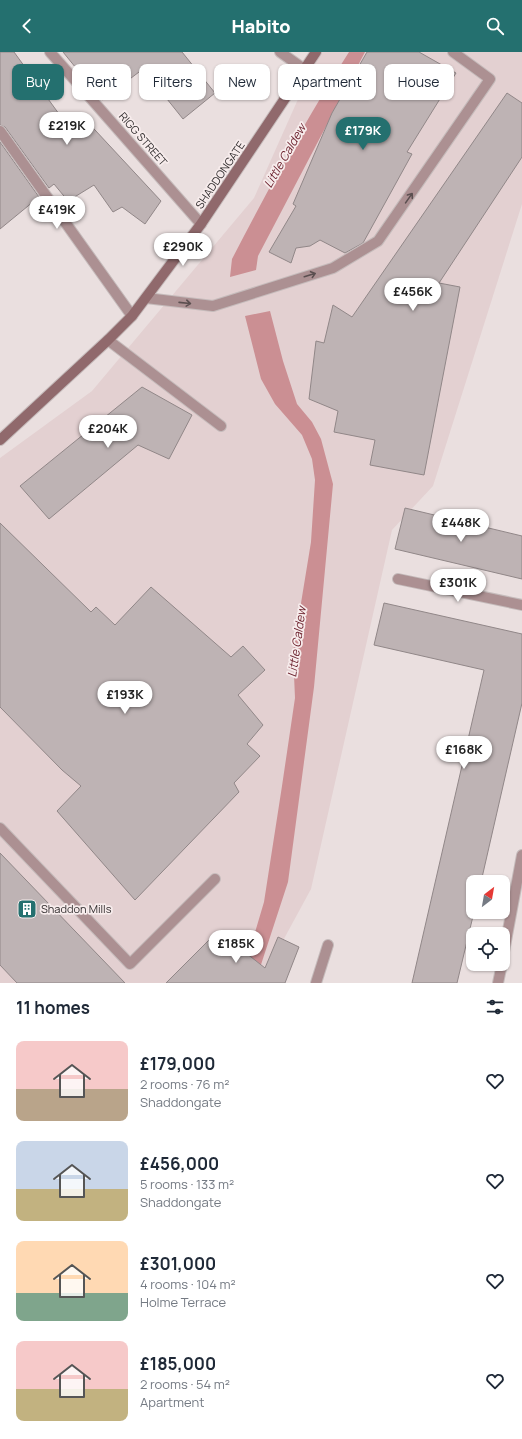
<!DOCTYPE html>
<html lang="en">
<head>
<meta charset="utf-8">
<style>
  body { margin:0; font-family:Manrope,sans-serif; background:#f6f6f7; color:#1f2937; height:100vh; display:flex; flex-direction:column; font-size:15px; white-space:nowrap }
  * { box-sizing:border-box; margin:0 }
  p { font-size:13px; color:#747a83 }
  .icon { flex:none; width:22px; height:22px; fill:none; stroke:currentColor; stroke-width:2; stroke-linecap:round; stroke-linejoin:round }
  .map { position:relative; height:931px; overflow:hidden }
  .sheet { display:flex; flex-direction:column; background:#fff; flex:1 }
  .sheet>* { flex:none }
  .hud { position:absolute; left:12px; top:12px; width:498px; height:36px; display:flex; gap:8px }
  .needle { width:26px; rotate:31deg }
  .controls { position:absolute; left:466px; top:823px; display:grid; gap:8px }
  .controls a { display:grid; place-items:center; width:44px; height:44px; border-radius:8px; background:#fff; box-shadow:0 1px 3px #0004; font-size:20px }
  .price { position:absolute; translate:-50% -34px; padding:0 9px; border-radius:14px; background:#fff; color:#222; font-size:13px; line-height:26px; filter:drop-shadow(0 1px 2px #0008) }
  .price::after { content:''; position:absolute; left:50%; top:24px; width:12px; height:9px; margin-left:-6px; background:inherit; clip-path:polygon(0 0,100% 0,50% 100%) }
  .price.selected { background:#24706f; color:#fff }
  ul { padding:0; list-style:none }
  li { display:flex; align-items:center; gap:12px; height:100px; padding:0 16px }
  li span { display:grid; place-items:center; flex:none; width:112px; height:80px; border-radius:8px; color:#555 }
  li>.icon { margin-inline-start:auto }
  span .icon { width:48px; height:48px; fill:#fffc; stroke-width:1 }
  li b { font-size:17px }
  h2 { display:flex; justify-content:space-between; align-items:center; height:48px; padding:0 16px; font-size:17px }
  .pill { padding:0 14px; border-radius:8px; background:#fff; box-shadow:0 1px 3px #0004; font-size:14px; line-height:36px }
  .pill.selected { background:#24706f; color:#fff }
  header { display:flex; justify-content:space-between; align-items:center; height:52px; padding:0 16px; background:#24706f; color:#fff; font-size:18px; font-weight:800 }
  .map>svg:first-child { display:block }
  .built { fill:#e3d0d1 }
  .water { fill:#cb8f93 }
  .building { fill:#beb3b4; stroke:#918788 }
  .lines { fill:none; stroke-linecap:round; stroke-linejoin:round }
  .lane-casing { stroke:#c5bbbb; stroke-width:12 }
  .street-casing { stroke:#c5bbbb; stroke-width:12 }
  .secondary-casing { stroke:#c5bbbb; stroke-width:12 }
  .lane { stroke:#ac9092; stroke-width:10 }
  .street { stroke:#ac9092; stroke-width:10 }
  .secondary { stroke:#90696c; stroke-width:10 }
  .oneway { stroke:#5b4f50 }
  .labels { text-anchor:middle; stroke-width:3.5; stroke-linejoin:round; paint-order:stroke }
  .street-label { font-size:11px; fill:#302c2d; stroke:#f7ecec }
  .poi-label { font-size:11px; fill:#302c2d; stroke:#f7ecec; text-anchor:start }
  .water-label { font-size:12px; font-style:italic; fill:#6d232f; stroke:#f7ecec }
</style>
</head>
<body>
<header><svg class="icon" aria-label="back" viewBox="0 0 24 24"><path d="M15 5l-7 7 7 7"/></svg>Habito<svg class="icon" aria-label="search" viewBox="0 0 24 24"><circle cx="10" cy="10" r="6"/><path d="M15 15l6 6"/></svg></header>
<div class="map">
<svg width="522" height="931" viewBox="0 0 522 931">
  <rect width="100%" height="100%" fill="#eadfdf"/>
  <path class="built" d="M319 0H522V152L433 434 392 478 311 837 260 931H0V406L92 339 254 146Z"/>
  <path class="water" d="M349 0H365L258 204 256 218 230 225 232 207C269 136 306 67 349 0Z
    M270 259 283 309 297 352 312 370 321 387 333 432 314 635 288 830 255 931H240L264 850 282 734 295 646 293 600 311 490 315 428 312 407 302 383 275 352 261 327 245 264Z"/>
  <path class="building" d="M0 0H14L67 73 82 64 161 149 145 172 122 155 113 160 94 133 68 149 54 132 49 136 5 75 0 73Z
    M63 0H182L215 41 183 67 143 17 102 48Z
    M367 0H419L456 21 407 100 412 102 363 191 345 201 320 188 310 194 296 196 291 211 269 200 296 154 293 152 332 61Z
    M507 41 522 51V105L439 231 460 235 424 423 370 413 375 388 334 380 338 359 309 347 316 289 324 291 333 253 352 265Z
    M0 90 39 145 0 177Z
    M142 335 192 363 169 407 138 393 49 467 20 434Z
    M405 456 522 484V527L395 497Z
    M0 471 91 560 96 555 115 573 151 535 231 605 243 594 265 618 238 643 263 673 247 692 260 704 234 731 239 740 135 848 57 759 81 734 62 718 0 655Z
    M384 551 522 582V651L481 830H473L474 860 457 931H412L484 618 374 593Z
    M0 801 125 931H17L0 913Z
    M218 879 265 916 278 885 299 895 285 931H166Z"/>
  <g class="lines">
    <defs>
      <path id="lane" d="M280 0 304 17
        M146 246 213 254 333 216 378 189 490 27 453 0
        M108 288 221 374
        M0 776 130 912 215 827
        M316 931 328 893"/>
      <path id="street" d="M50 0 201 172
        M0 79 132 264
        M398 527 522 553
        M503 905 522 803
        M498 931 502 912"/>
      <path id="secondary" d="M0 388 108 288 132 264 201 172 316 0"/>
    </defs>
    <use href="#lane" class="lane-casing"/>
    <use href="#street" class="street-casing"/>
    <use href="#secondary" class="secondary-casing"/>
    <use href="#lane" class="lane"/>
    <use href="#street" class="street"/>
    <use href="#secondary" class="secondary"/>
  </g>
  <defs><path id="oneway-shaft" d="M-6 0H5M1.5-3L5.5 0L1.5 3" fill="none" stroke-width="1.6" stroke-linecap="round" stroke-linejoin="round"/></defs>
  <g class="oneway">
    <use href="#oneway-shaft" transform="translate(409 146) rotate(-55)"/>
    <use href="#oneway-shaft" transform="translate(310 223) rotate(-17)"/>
    <use href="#oneway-shaft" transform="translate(185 251) rotate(6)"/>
  </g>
  <defs>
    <symbol id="building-square" viewBox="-11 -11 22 22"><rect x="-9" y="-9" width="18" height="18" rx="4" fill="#24706f" stroke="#f7ecec"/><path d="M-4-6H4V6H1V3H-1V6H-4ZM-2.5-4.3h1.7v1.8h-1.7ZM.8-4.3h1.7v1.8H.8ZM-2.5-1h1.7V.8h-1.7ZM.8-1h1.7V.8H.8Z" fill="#fff"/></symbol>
  </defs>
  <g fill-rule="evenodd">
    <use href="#building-square" x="16" y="846" width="22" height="22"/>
  </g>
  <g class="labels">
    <g class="street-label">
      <text transform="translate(143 87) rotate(49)" y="4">RIGG STREET</text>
      <text transform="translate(220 123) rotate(-56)" y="4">SHADDONGATE</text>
    </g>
    <g class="poi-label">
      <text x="41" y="861">Shaddon Mills</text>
    </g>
    <g class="water-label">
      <text transform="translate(285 104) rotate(-60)" y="4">Little Caldew</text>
      <text transform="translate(297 590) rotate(-82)" y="4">Little Caldew</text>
    </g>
  </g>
</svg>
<div class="controls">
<a><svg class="needle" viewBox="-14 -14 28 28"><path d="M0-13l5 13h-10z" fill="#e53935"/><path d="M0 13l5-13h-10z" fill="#747a83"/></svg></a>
<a><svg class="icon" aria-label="locate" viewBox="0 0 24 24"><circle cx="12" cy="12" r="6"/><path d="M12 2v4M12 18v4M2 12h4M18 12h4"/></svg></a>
</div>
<b class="price" style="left:67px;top:94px">£219K</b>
<b class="price selected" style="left:363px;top:99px">£179K</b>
<b class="price" style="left:57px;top:178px">£419K</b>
<b class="price" style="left:183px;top:215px">£290K</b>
<b class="price" style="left:413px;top:260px">£456K</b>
<b class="price" style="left:108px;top:397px">£204K</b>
<b class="price" style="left:461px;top:491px">£448K</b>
<b class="price" style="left:458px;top:551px">£301K</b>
<b class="price" style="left:125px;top:663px">£193K</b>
<b class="price" style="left:464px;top:718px">£168K</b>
<b class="price" style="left:236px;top:912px">£185K</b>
<div class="hud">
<a class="pill selected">Buy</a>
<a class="pill">Rent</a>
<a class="pill">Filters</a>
<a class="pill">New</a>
<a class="pill">Apartment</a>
<a class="pill">House</a>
</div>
</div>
<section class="sheet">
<h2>11 homes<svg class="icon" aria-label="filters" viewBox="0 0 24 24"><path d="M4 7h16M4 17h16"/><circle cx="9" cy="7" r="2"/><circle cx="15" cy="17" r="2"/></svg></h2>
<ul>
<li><span style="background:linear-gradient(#f6c9c9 60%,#b9a48a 0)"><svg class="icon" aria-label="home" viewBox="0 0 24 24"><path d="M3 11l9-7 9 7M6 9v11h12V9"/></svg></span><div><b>£179,000</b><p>2 rooms · 76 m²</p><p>Shaddongate</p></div><svg class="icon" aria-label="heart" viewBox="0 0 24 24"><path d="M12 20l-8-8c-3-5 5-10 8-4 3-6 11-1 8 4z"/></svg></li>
<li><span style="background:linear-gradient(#c9d6e8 60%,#c2b280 0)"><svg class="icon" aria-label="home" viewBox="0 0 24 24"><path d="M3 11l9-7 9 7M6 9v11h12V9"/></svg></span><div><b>£456,000</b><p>5 rooms · 133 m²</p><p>Shaddongate</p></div><svg class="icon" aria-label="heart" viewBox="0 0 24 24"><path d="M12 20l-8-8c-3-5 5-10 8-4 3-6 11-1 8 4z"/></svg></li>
<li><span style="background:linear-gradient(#ffd9b3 65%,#7fa58c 0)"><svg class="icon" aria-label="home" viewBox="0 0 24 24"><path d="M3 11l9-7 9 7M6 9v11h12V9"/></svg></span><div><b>£301,000</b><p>4 rooms · 104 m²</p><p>Holme Terrace</p></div><svg class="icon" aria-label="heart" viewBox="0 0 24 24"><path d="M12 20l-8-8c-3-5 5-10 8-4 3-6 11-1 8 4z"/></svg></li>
<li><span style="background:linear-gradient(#f6c9c9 60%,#c2b280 0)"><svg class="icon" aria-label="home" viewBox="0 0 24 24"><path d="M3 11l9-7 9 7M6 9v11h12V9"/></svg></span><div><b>£185,000</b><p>2 rooms · 54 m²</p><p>Apartment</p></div><svg class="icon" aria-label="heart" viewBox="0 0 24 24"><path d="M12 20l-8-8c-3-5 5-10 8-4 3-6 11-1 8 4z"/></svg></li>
</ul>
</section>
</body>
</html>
